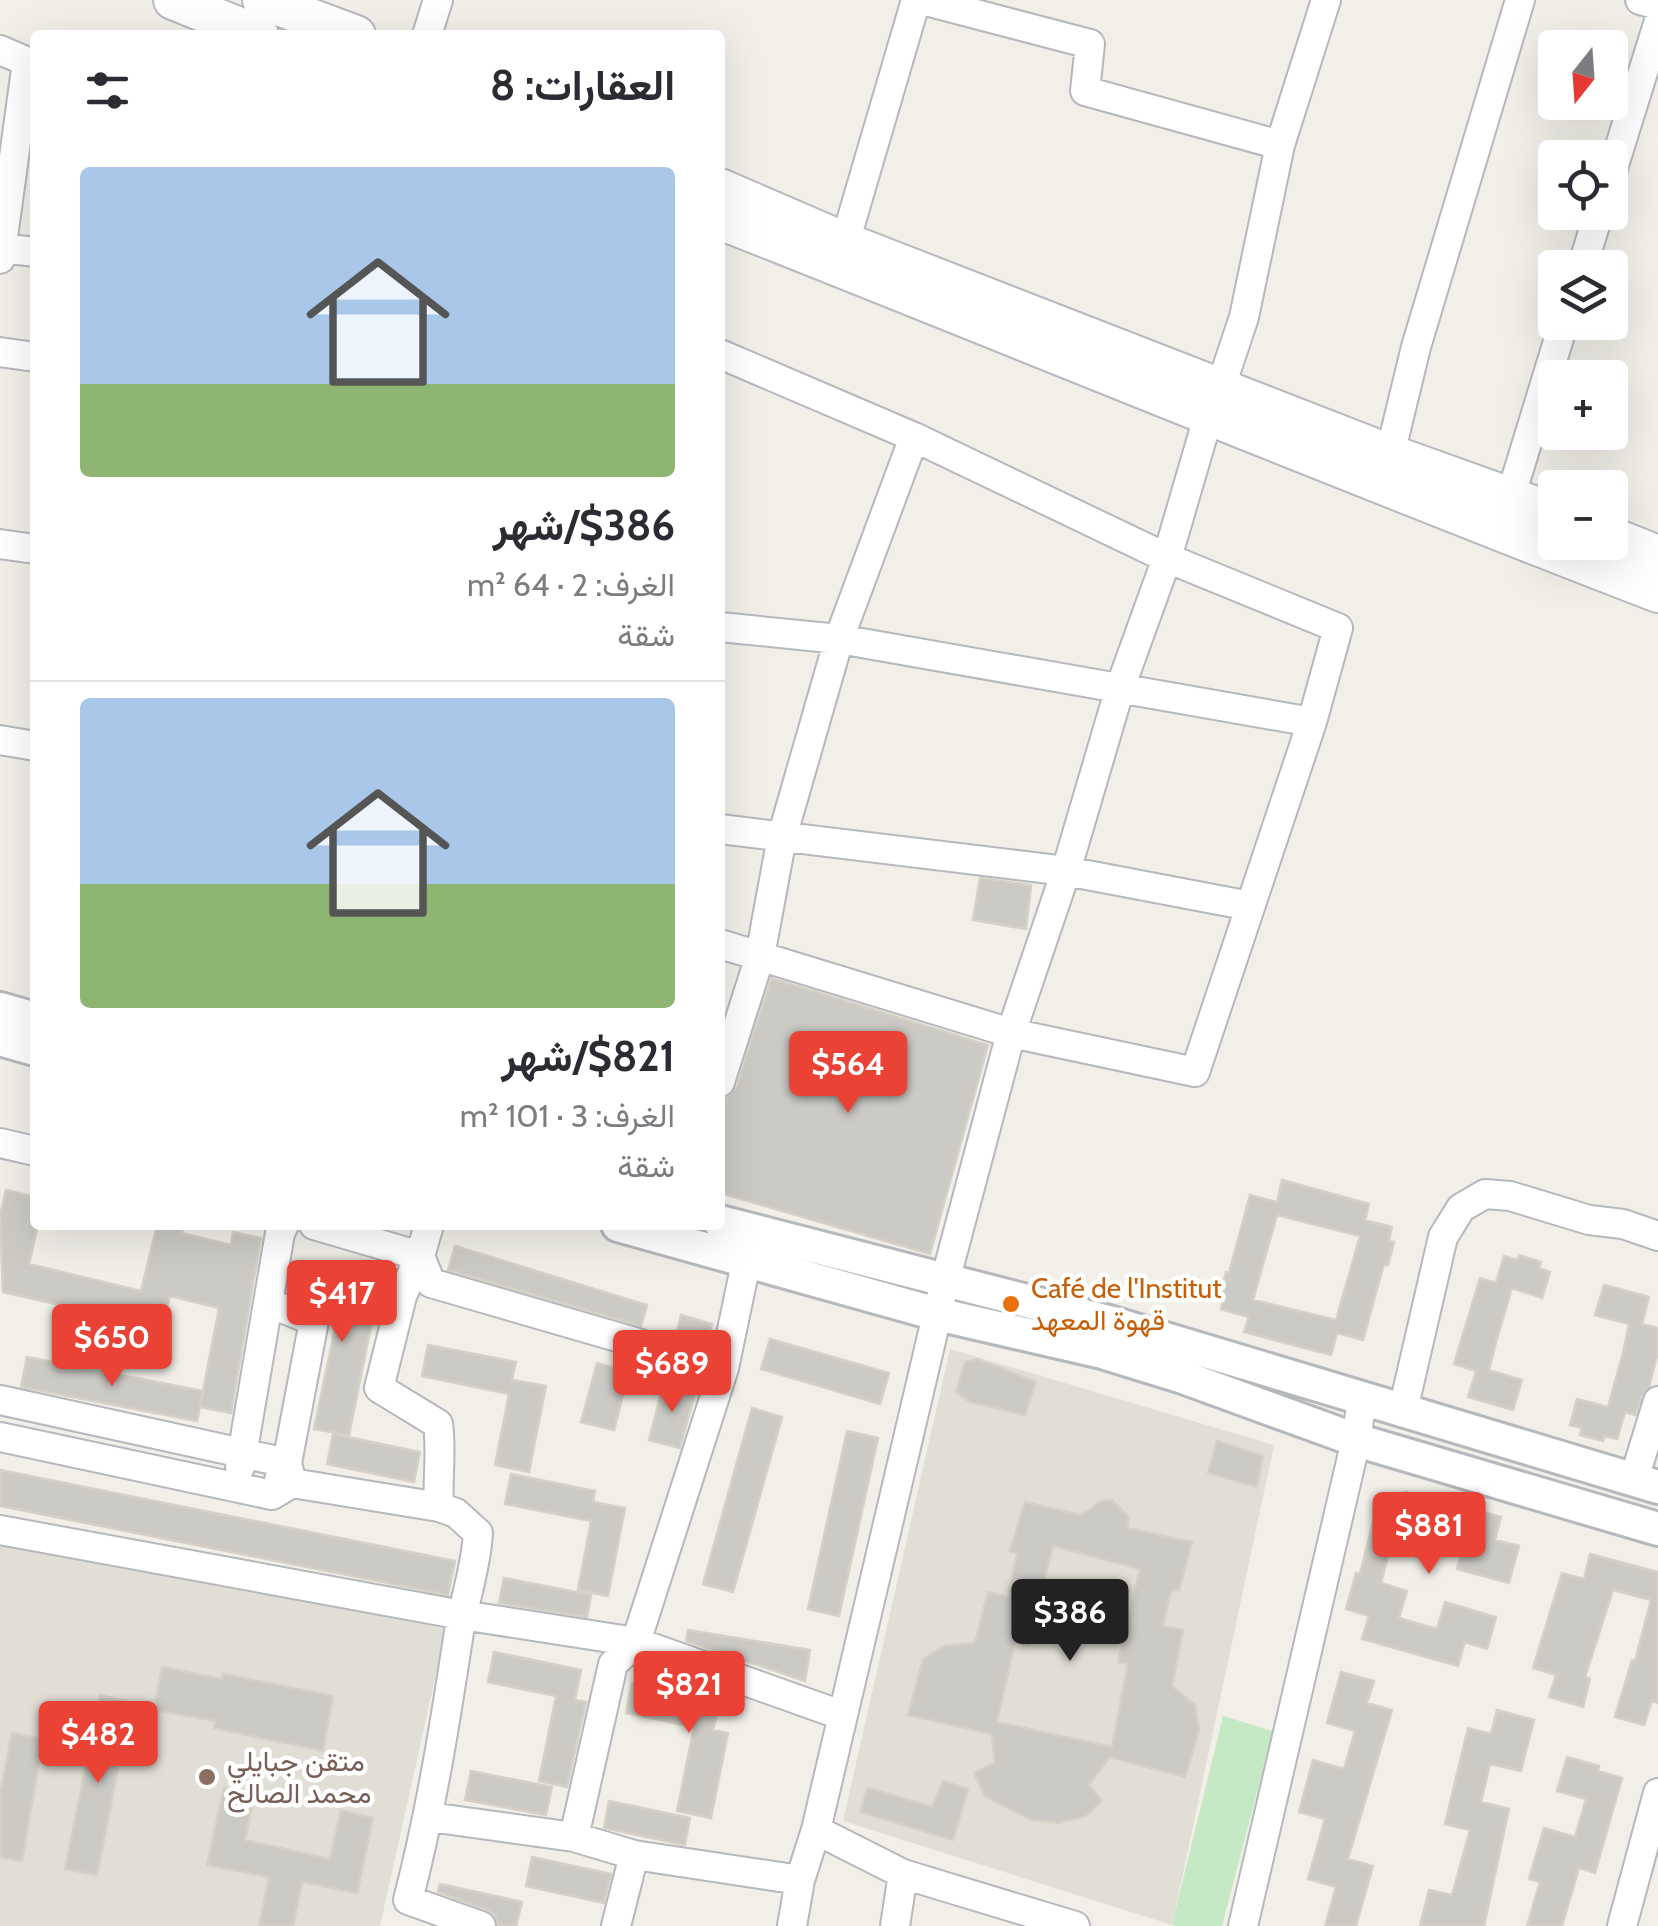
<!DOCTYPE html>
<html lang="ar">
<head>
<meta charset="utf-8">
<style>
  body { margin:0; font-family:Cabin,Vazirmatn,sans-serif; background:#f2f2f3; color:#2b2b33; direction:rtl; height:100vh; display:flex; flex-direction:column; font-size:38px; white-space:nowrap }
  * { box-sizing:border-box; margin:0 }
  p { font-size:32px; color:#7c7c81 }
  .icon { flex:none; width:55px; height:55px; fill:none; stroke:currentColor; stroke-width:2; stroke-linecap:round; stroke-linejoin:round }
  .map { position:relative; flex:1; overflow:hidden; direction:ltr }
  .details { position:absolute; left:30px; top:30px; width:695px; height:1200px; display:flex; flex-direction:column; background:#fff; border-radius:10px; box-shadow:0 10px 40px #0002; direction:rtl }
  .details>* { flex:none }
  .needle { width:65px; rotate:197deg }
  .tools { position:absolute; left:1538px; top:30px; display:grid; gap:20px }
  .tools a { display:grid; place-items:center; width:90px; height:90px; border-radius:10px; background:#fff; box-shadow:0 10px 40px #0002; font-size:50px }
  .price { position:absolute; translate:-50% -85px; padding:0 22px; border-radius:10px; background:#ea4335; color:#fff; font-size:32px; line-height:65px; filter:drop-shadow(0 2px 5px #0008) }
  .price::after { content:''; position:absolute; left:50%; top:60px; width:30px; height:22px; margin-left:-15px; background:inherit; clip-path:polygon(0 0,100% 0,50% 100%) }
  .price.on { background:#222; color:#fff }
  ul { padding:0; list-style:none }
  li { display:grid; align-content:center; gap:20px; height:530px; padding:0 50px }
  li+li { border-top:2px solid #e1e1e2 }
  li span { display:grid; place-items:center; height:310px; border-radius:10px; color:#555 }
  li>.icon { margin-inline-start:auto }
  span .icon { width:180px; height:180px; fill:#fffc; stroke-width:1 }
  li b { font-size:42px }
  h2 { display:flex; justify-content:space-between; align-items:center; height:120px; padding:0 50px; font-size:42px }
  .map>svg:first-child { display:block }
  .education { fill:#e1ded6 }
  .green { fill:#c5e8c5 }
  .building { fill:#cccac5; stroke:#d6d1c6; stroke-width:2.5; fill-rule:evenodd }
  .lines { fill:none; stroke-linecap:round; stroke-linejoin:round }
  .minor-casing { stroke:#b5b8bc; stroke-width:32 }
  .tertiary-casing { stroke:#b5b8bc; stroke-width:38 }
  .secondary-casing { stroke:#b6babf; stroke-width:42 }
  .minor { stroke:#fff; stroke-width:28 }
  .tertiary { stroke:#fff; stroke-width:32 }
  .secondary { stroke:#fff; stroke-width:38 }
  .food-dot { fill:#e8710a; stroke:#fff; stroke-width:4 }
  .education-dot { fill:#8d6e63; stroke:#fff; stroke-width:4 }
  .labels { text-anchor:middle; stroke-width:9; stroke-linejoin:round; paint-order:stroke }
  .food-label { font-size:28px; fill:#c56008; stroke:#fff; text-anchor:start }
  .education-label { font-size:28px; fill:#785e54; stroke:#fff; text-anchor:start }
</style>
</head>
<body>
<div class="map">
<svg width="1658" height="1926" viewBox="0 0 1658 1926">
  <rect width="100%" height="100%" fill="#f1efe8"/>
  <path class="education" d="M950 1349 1274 1445 1172 1925 843 1821Z
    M0 1540 446 1629 380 1926H0Z"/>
  <path class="green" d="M1223 1716 1273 1731 1222 1926H1175L1172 1925Z"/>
  <path class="building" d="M980 878 1031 885 1026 929 973 920Z
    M771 978 988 1045 930 1254 720 1193V1117L726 1098 737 1087Z
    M1282 1180 1369 1204 1365 1220 1392 1227 1389 1241 1394 1242 1388 1265 1384 1264 1363 1340 1337 1333 1331 1355 1244 1332 1249 1317 1221 1309 1224 1296 1220 1295 1226 1272 1229 1273 1250 1195 1277 1202ZM1277 1215 1360 1236 1336 1320 1253 1300Z
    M6 1190 35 1197V1225H38L29 1264 141 1291 157 1225H184L182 1233 231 1245 233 1232 261 1238 231 1413 200 1407 219 1308 170 1296 164 1320 101 1305 99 1314 3 1292 0 1215Z
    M455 1246 647 1305 641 1326 448 1270Z
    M1519 1255 1541 1262 1539 1268 1550 1272 1542 1298 1512 1288 1496 1342 1489 1370 1522 1380 1513 1410 1468 1397 1476 1371 1454 1364 1480 1278 1496 1283 1504 1256 1517 1260Z
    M298 1273 385 1291 378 1322 372 1321 349 1435 314 1429 338 1314 293 1294Z
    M1604 1285 1649 1297 1642 1324 1658 1328V1352L1649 1387 1642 1395 1636 1415 1625 1412 1617 1439 1604 1436 1603 1441 1580 1435 1582 1428 1570 1425 1577 1399 1608 1407 1623 1353 1629 1324 1595 1315Z
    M681 1315 712 1324 706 1345 676 1336Z
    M770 1339 889 1373 880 1404 761 1369Z
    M428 1345 516 1362 512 1380 546 1386 529 1472 495 1465 509 1394 422 1376Z
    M27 1357 203 1391 197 1421 21 1387Z
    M977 1359 1036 1382 1025 1415 970 1402 956 1392 965 1362Z
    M597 1363 629 1372 614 1430 581 1422Z
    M664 1382 696 1390 680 1448 649 1440Z
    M752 1408 782 1417 733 1592 703 1584Z
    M847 1431 878 1438 839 1616 808 1609Z
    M333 1434 420 1452 414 1482 327 1464Z
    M1217 1441 1263 1456 1257 1487 1208 1473Z
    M0 1470 455 1561 448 1595 0 1506Z
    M511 1474 595 1491 593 1502 625 1508 608 1596 578 1590 591 1521 505 1504Z
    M1405 1492 1501 1517 1495 1540 1519 1546 1509 1583 1457 1569 1465 1539 1427 1529 1420 1557 1389 1552 1381 1583 1407 1591 1399 1618 1437 1629 1445 1602 1496 1617 1487 1649 1465 1642 1458 1666 1362 1639 1369 1616 1346 1609 1356 1573 1360 1574 1376 1511 1399 1517Z
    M1112 1500 1129 1517 1127 1528 1192 1542 1179 1590 1171 1591 1163 1626 1183 1630 1172 1686 1195 1705 1199 1731 1185 1777 1110 1757 1089 1785 1102 1801 1086 1816 1058 1823 1032 1820 985 1796 974 1773 995 1763 992 1734 908 1715 923 1659 944 1646 975 1643 988 1592 1008 1597 1017 1553 1010 1551 1025 1502 1081 1515 1102 1501ZM1053 1546 1140 1569 1118 1662 1128 1664 1112 1747 997 1722 1015 1642 1028 1645Z
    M1590 1554 1658 1572V1703L1652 1701 1644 1725 1615 1717 1632 1660 1635 1661 1651 1600 1613 1590 1585 1677 1590 1679 1583 1707 1549 1697 1556 1675 1533 1668 1562 1573 1584 1579Z
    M504 1578 591 1595 587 1617 499 1603Z
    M688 1630 810 1650 805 1681 686 1641Z
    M494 1652 581 1670 575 1700 586 1702 567 1787 539 1781 556 1696 488 1682Z
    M162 1667 222 1679 223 1674 333 1696 323 1751 214 1728 216 1721 154 1710Z
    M1341 1672 1374 1681 1367 1703 1392 1710 1348 1859 1373 1866 1356 1926H1325L1336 1887 1308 1879 1325 1819 1299 1812 1313 1760 1344 1769 1355 1731 1327 1723Z
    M680 1676 722 1691 713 1730 728 1733 711 1818 677 1811 694 1727 626 1713 632 1683 677 1692Z
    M100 1695 131 1702 97 1875 65 1869Z
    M1497 1710 1534 1720 1521 1771 1490 1764 1481 1802 1509 1809 1484 1926H1420L1429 1890 1452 1895 1470 1830 1445 1824 1468 1728 1491 1734Z
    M12 1733 43 1739 22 1861 0 1857V1795Z
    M1567 1757 1599 1766 1598 1771 1622 1778 1595 1873 1579 1868 1562 1926H1527L1540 1882 1529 1879 1544 1828 1575 1837 1586 1799 1557 1791Z
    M471 1771 552 1787 546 1815 465 1800Z
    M943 1781 968 1789 953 1840 860 1812 868 1788 932 1807Z
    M224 1788 254 1794 245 1840 330 1859 341 1810 373 1818 357 1893 302 1882 293 1926H259L269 1877 207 1865Z
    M609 1801 690 1818 685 1845 604 1828Z
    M532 1857 611 1874 604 1903 526 1886Z
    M440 1884 522 1902 516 1926H498L495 1915 488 1910 438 1892Z"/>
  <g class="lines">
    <defs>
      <path id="minor" d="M922 0 1090 44 1085 91 1280 145
        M1640 0 1658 5
        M427 35 438 0
        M0 50 35 65
        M1610 178 1658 24
        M845 242 916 0
        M2 248 35 252
        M0 259 27 62
        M1582 268 1599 212
        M0 352 35 357
        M720 354 914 437 1167 558 1338 628 1312 722 1195 1072 1011 1033 720 944
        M1221 386 1244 317 1280 145 1326 0
        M1390 454 1416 347 1520 0
        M1511 495 1564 322
        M0 544 35 549
        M720 627 839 639 1312 722
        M0 740 35 746
        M720 829 1066 871 1250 906
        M720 1082 760 956 782 837 839 639 914 437
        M0 1143 35 1151
        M314 1225 420 1256 431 1283 724 1368
        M429 1225 420 1256 402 1296 379 1388 438 1424C442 1452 437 1479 439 1507
        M269 1303 314 1321 287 1463 279 1480
        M0 1400 287 1463 292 1483
        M1403 1410 1443 1237 1461 1208 1485 1194 1510 1196 1589 1220 1623 1224 1658 1236
        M0 1437 272 1495 292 1483 439 1507 456 1513 478 1533C476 1568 465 1598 459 1632 445 1723 431 1812 408 1900L481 1926
        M240 1467 280 1233 284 1225
        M1634 1479 1658 1401
        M0 1530 462 1615 636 1642 841 1715
        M430 1817 574 1837 634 1855 800 1880
        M816 1830 903 1874 1075 1926
        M574 1837 613 1664 636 1642 724 1368 750 1244
        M616 1926 634 1855
        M792 1926 800 1880 816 1830 945 1281 1011 1033 1066 871 1120 688 1167 558 1209 414
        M895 1926 903 1874
        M1243 1926 1356 1440 1362 1400
        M1622 1926 1658 1793"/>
      <path id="tertiary" d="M0 1009 35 1019
        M0 1039 35 1049
        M720 1222 1112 1323 1658 1487
        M618 1225 937 1314 1102 1352 1180 1376 1356 1440 1658 1529"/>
      <path id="secondary" d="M173 0 259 35
        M262 0 356 35
        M720 188 845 242 1390 454 1555 513
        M720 220C1033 344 1344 472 1658 593
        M1610 536 1658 555"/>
    </defs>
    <use href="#minor" class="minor-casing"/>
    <use href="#tertiary" class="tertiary-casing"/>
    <use href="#secondary" class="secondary-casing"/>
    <use href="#minor" class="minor"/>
    <use href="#tertiary" class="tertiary"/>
    <use href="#secondary" class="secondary"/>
  </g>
  <circle class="food-dot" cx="1011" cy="1304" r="10"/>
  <circle class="education-dot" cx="207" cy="1777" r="10"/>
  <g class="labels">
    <g class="food-label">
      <text x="1031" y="1298">Café de l'Institut<tspan x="1031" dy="32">قهوة المعهد</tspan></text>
    </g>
    <g class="education-label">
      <text x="227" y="1771">متقن جبايلي<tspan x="227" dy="32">محمد الصالح</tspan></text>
    </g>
  </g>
</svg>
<div class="tools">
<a><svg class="needle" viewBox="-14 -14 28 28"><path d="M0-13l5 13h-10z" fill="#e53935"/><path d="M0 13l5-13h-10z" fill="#7c7c81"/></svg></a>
<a><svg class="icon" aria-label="locate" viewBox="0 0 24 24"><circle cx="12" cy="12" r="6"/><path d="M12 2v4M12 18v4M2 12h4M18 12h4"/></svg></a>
<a><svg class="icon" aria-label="layers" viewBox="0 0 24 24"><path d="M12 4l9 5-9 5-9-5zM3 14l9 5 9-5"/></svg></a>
<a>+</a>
<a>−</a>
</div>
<b class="price" style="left:848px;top:1116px">$564</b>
<b class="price" style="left:342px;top:1345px">$417</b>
<b class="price" style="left:112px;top:1389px">$650</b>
<b class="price" style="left:672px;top:1415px">$689</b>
<b class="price" style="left:1429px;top:1577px">$881</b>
<b class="price on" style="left:1070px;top:1664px">$386</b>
<b class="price" style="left:689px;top:1736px">$821</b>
<b class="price" style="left:98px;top:1786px">$482</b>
<section class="details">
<h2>العقارات: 8<svg class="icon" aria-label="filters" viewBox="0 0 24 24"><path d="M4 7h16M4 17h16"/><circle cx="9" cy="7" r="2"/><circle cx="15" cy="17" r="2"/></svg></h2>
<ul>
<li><span style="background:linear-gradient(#a9c7e8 70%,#8fb573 0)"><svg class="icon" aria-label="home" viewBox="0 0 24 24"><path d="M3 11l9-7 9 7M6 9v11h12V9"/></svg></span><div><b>$386/شهر</b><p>الغرف: 2 · 64 m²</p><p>شقة</p></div></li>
<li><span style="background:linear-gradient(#a9c7e8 60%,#8fb573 0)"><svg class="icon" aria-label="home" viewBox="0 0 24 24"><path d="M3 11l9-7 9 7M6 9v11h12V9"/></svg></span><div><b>$821/شهر</b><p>الغرف: 3 · 101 m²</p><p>شقة</p></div></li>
</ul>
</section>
</div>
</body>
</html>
